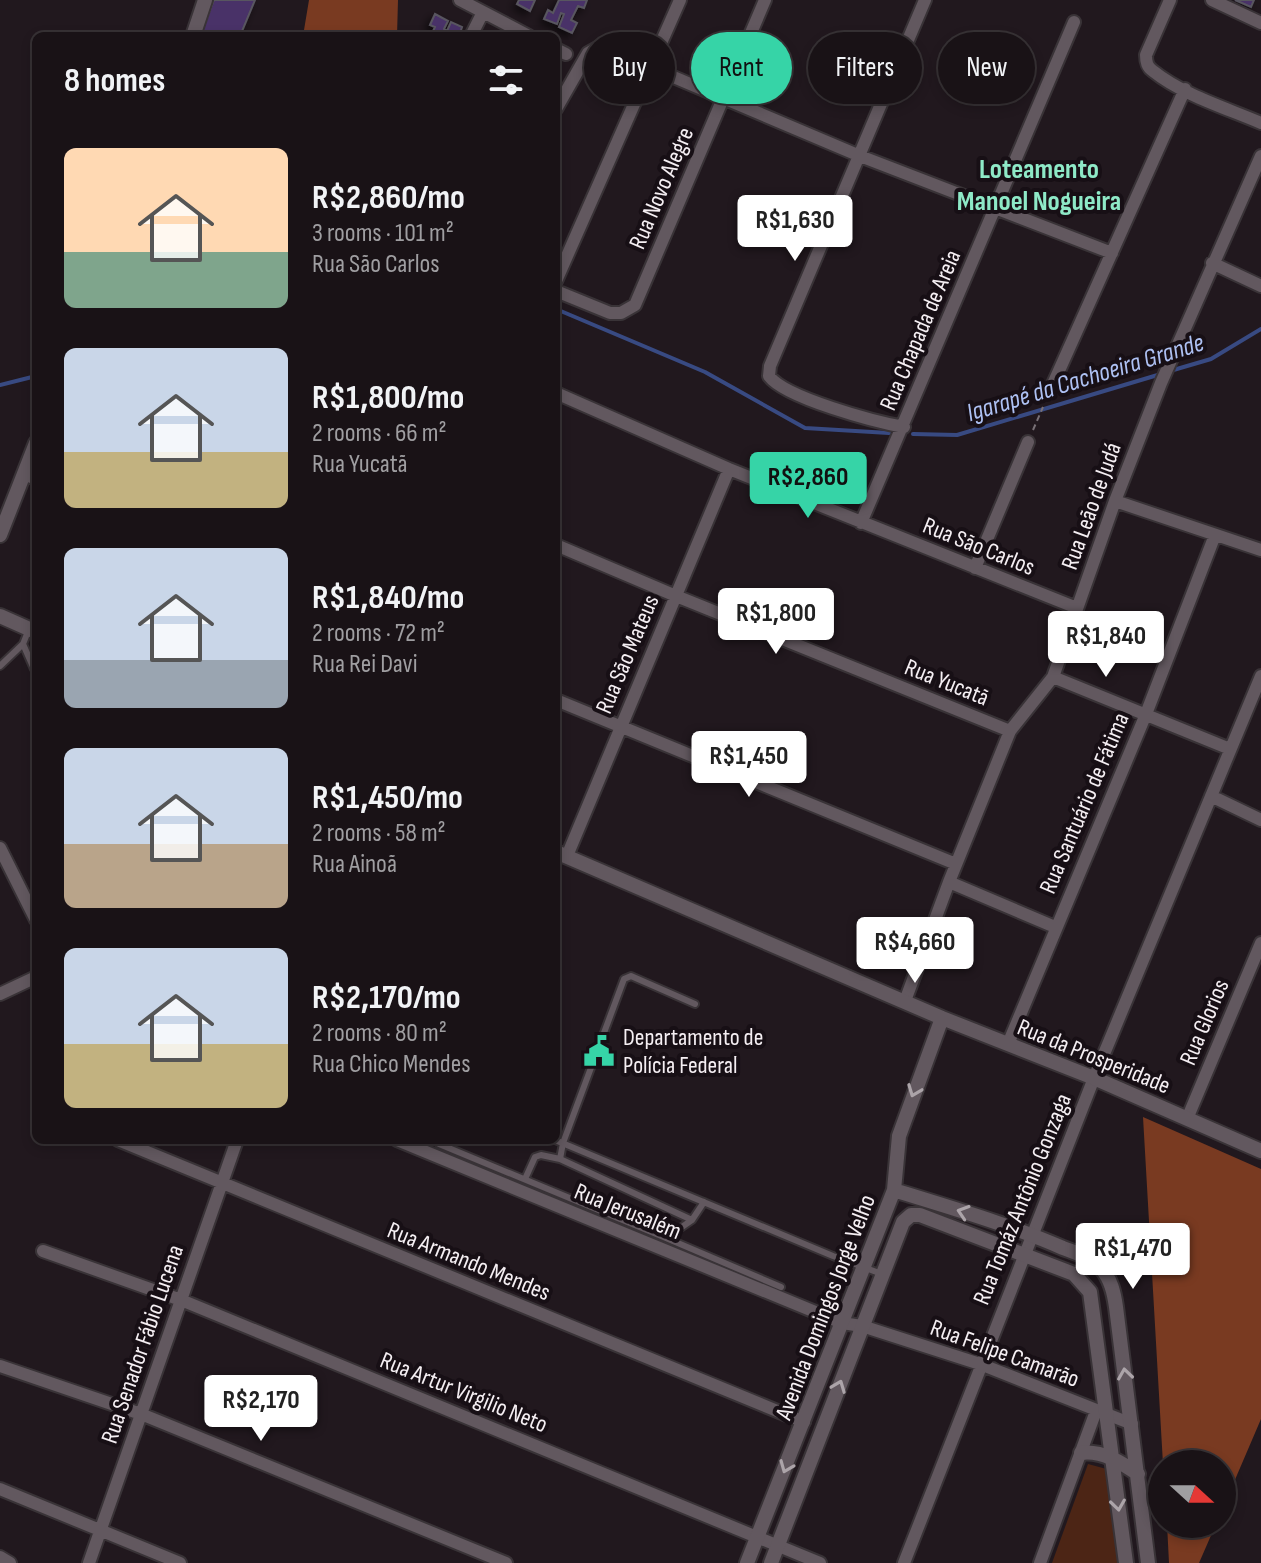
<!DOCTYPE html>
<html lang="en">
<head>
<meta charset="utf-8">
<style>
  body { margin:0; font-family:"Sofia Sans Condensed",sans-serif; background:#221b1f; color:#f1f3f6; height:100vh; display:flex; flex-direction:column; font-size:30px; white-space:nowrap }
  * { box-sizing:border-box; margin:0 }
  p { font-size:26px; color:#9f9ea1 }
  .icon { flex:none; width:44px; height:44px; fill:none; stroke:currentColor; stroke-width:2; stroke-linecap:round; stroke-linejoin:round }
  .map { position:relative; flex:1; overflow:hidden }
  .sheet { position:absolute; left:32px; top:32px; width:528px; height:1112px; display:flex; flex-direction:column; background:#191216; border-radius:12px; box-shadow:0 4px 12px #0003,0 0 0 2px #373235 }
  .sheet>* { flex:none }
  .top-card { position:absolute; left:584px; top:32px; width:556px; height:72px; display:flex; gap:16px }
  .needle { width:52px; rotate:111deg }
  .tools { position:absolute; left:1148px; top:1450px; display:grid; gap:16px }
  .tools a { display:grid; place-items:center; width:88px; height:88px; border-radius:50%; background:#191216; box-shadow:0 4px 12px #0003,0 0 0 2px #373235; font-size:40px }
  .price { position:absolute; translate:-50% -68px; padding:0 18px; border-radius:8px; background:#fff; color:#222; font-size:26px; line-height:52px; filter:drop-shadow(0 2px 4px #0008) }
  .price::after { content:''; position:absolute; left:50%; top:48px; width:24px; height:18px; margin-left:-12px; background:inherit; clip-path:polygon(0 0,100% 0,50% 100%) }
  .price.current { background:#36d4a7; color:#111 }
  ul { padding:0; list-style:none }
  li { display:flex; align-items:center; gap:24px; height:200px; padding:0 32px }
  li span { display:grid; place-items:center; flex:none; width:224px; height:160px; border-radius:12px; color:#555 }
  li>.icon { margin-inline-start:auto }
  span .icon { width:96px; height:96px; fill:#fffc; stroke-width:1 }
  li b { font-size:34px }
  h2 { display:flex; justify-content:space-between; align-items:center; height:96px; padding:0 32px; font-size:34px }
  .chip { padding:0 28px; border-radius:36px; background:#191216; box-shadow:0 4px 12px #0003,0 0 0 2px #373235; font-size:28px; line-height:72px }
  .chip.current { background:#36d4a7; color:#111 }
  .map>svg:first-child { display:block }
  .green { fill:#4c2515 }
  .forest { fill:#793a21 }
  .lines { fill:none; stroke-linecap:round; stroke-linejoin:round }
  .stream { stroke:#384a82; stroke-width:4 }
  .building { fill:#483067; stroke:#595660; stroke-width:2; filter:url(#shadow) }
  .service-casing { stroke:#393337; stroke-width:10 }
  .minor-casing { stroke:#393337; stroke-width:16 }
  .tertiary-casing { stroke:#393337; stroke-width:18 }
  .path { stroke:#787076; stroke-width:2; stroke-dasharray:6 4; stroke-linecap:butt }
  .service { stroke:#62585f; stroke-width:6 }
  .minor { stroke:#62585f; stroke-width:12 }
  .tertiary { stroke:#62585f; stroke-width:14 }
  .oneway { stroke:#aca4a9 }
  .labels { text-anchor:middle; stroke-width:8; stroke-linejoin:round; paint-order:stroke }
  .street-label { font-size:24px; fill:#f5eff3; stroke:#170f15 }
  .poi-label { font-size:24px; fill:#f5eff3; stroke:#170f15; text-anchor:start }
  .water-label { font-size:26px; font-style:italic; fill:#aec1f3; stroke:#170f15 }
  .quarter-label { font-size:28px; font-weight:bold; fill:#8ee9c7; stroke:#170f15 }
</style>
</head>
<body>
<div class="map">
<svg width="1261" height="1563" viewBox="0 0 1261 1563">
  <defs>
    <filter id="shadow"><feDropShadow dx="-4" dy="4" stdDeviation="4" flood-color="#0009"/></filter>
  </defs>
  <rect width="100%" height="100%" fill="#21181e"/>
  <path class="green" d="M1088 1464 1114 1471 1124 1563H1052Z"/>
  <path class="forest" d="M309 0H398L397 36H303Z
    M1143 1117 1261 1169V1419L1222 1510V1464H1163Z
    M1167 1524H1216L1199 1563H1169Z"/>
  <g class="lines">
    <path class="stream" d="M556 309 705 372 805 428 889 433
      M1170 371 1211 359 1261 329
      M0 385 36 376
      M913 434 957 435 1161 374"/>
  </g>
  <path class="building" d="M214 0H255L240 36H200Z
    M519 0H535L530 11 517 4Z
    M559 0H587L584 8 578 6 571 20 577 23 572 33 559 27 564 14 561 13 557 24 544 19 548 10 553 13Z
    M1235 0H1254L1251 7Z
    M435 14 448 21 444 29 447 31 451 22 462 27 459 36H431L435 27 430 25Z"/>
  <g class="lines">
    <defs>
      <path id="service" d="M29 629 23 644 34 669
        M0 666 23 644
        M555 1140 833 1256 882 1274
        M439 1144 666 1238 692 1220 704 1202
        M560 1159 563 1143 624 979 631 976 695 1004
        M525 1179 535 1157 541 1155 560 1159 692 1220
        M666 1238 781 1287"/>
      <path id="minor" d="M460 0 529 36
        M1170 0 1146 55C1146 62 1147 67 1153 71 1183 95 1226 108 1261 123
        M1212 0 1261 23
        M471 36 483 12
        M556 49 566 54
        M556 109 588 53 599 47 605 48 860 156 1112 253
        M1212 263 1261 286
        M556 281 680 0
        M556 291 610 313H621L635 305 765 0
        M556 393 729 469 1077 608
        M1049 393 1185 89
        M904 427C876 422 785 398 769 376L770 366 925 0
        M24 474 36 479
        M1115 501 1261 550
        M861 523 1074 22
        M556 545 676 596 1010 731
        M975 568 1028 442
        M1053 677 1230 749
        M556 700 956 864
        M1211 796 1261 820
        M0 848 36 920
        M567 856 729 469
        M949 882 1055 927
        M0 994 36 977
        M905 1001 949 882 1010 731 1053 677 1115 501 1161 383 1261 156
        M1008 1044 1146 714 1215 535
        M1187 1119 1261 943
        M118 1140 804 1422
        M397 1140 842 1323 862 1326 980 1364 1132 1424
        M43 1251 181 1300 820 1563
        M0 1366 141 1414 506 1563
        M0 1489 180 1563
        M0 1557 10 1563
        M89 1563 237 1140
        M904 1563 1094 1078 1261 676
        M1040 1563 1096 1411"/>
      <path id="tertiary" d="M193 36 205 0
        M0 535 36 443
        M0 616 36 632
        M556 852 942 1018 1094 1078 1261 1151
        M894 1190C951 1208 1008 1224 1063 1248 1076 1253 1091 1257 1101 1268 1111 1279 1114 1293 1116 1307L1148 1563
        M1081 1453C1102 1450 1122 1463 1138 1474
        M747 1563 894 1190 899 1136 942 1018
        M771 1563 903 1222 911 1215H920L1074 1274 1090 1292 1126 1563"/>
    </defs>
    <use href="#service" class="service-casing"/>
    <use href="#minor" class="minor-casing"/>
    <use href="#tertiary" class="tertiary-casing"/>
    <path class="path" d="M1033 430 1043 407"/>
    <use href="#service" class="service"/>
    <use href="#minor" class="minor"/>
    <use href="#tertiary" class="tertiary"/>
  </g>
  <defs><path id="oneway-chevron" d="M-2-3.5L2.5 0L-2 3.5" fill="none" stroke-width="1.6" stroke-linecap="round" stroke-linejoin="round" transform="scale(2)"/></defs>
  <g class="oneway">
    <use href="#oneway-chevron" transform="translate(914 1091) rotate(111)"/>
    <use href="#oneway-chevron" transform="translate(963 1212) rotate(-162)"/>
    <use href="#oneway-chevron" transform="translate(1125 1374) rotate(-98)"/>
    <use href="#oneway-chevron" transform="translate(839 1386) rotate(-69)"/>
    <use href="#oneway-chevron" transform="translate(786 1467) rotate(112)"/>
    <use href="#oneway-chevron" transform="translate(1118 1505) rotate(82)"/>
  </g>
  <defs>
    <symbol id="civic-bare" viewBox="-9 -9 18 18"><path d="M-.6-6.5H3V-4.5H.6V-3L4-1V1h2V6H-6V1h2V-1L-.6-3ZM-1.2 2.5V6h2.4V2.5Z" fill="#36d4a7" stroke="#170f15" stroke-width="2.5" paint-order="stroke"/></symbol>
  </defs>
  <g fill-rule="evenodd">
    <use href="#civic-bare" x="577" y="1029" width="44" height="44"/>
  </g>
  <g class="labels">
    <g class="street-label">
      <text transform="translate(661 188) rotate(-67)" y="8">Rua Novo Alegre</text>
      <text transform="translate(920 330) rotate(-67)" y="8">Rua Chapada de Areia</text>
      <text transform="translate(1091 506) rotate(-70)" y="8">Rua Leão de Judá</text>
      <text transform="translate(979 546) rotate(22)" y="8">Rua São Carlos</text>
      <text transform="translate(627 654) rotate(-67)" y="8">Rua São Mateus</text>
      <text transform="translate(947 682) rotate(22)" y="8">Rua Yucatã</text>
      <text transform="translate(1084 803) rotate(-67)" y="8">Rua Santuário de Fátima</text>
      <text transform="translate(1204 1022) rotate(-67)" y="8">Rua Glorios</text>
      <text transform="translate(1094 1056) rotate(22)" y="8">Rua da Prosperidade</text>
      <text transform="translate(1022 1199) rotate(-68)" y="8">Rua Tomáz Antônio Gonzaga</text>
      <text transform="translate(628 1211) rotate(22)" y="8">Rua Jerusalém</text>
      <text transform="translate(469 1261) rotate(22)" y="8">Rua Armando Mendes</text>
      <text transform="translate(825 1307) rotate(-69)" y="8">Avenida Domingos Jorge Velho</text>
      <text transform="translate(142 1344) rotate(-71)" y="8">Rua Senador Fábio Lucena</text>
      <text transform="translate(1005 1353) rotate(20)" y="8">Rua Felipe Camarão</text>
      <text transform="translate(464 1392) rotate(22)" y="8">Rua Artur Virgilio Neto</text>
    </g>
    <g class="poi-label">
      <text x="623" y="1045">Departamento de<tspan x="623" dy="28">Polícia Federal</tspan></text>
    </g>
    <g class="water-label">
      <text transform="translate(1085 377) rotate(-17)" y="9">Igarapé da Cachoeira Grande</text>
    </g>
    <g class="quarter-label">
      <text x="1039" y="178">Loteamento<tspan x="1039" dy="32">Manoel Nogueira</tspan></text>
    </g>
  </g>
</svg>
<div class="tools">
<a><svg class="needle" viewBox="-14 -14 28 28"><path d="M0-13l5 13h-10z" fill="#e53935"/><path d="M0 13l5-13h-10z" fill="#9f9ea1"/></svg></a>
</div>
<b class="price" style="left:795px;top:263px">R$1,630</b>
<b class="price current" style="left:808px;top:520px">R$2,860</b>
<b class="price" style="left:776px;top:656px">R$1,800</b>
<b class="price" style="left:1106px;top:679px">R$1,840</b>
<b class="price" style="left:749px;top:799px">R$1,450</b>
<b class="price" style="left:915px;top:985px">R$4,660</b>
<b class="price" style="left:1133px;top:1291px">R$1,470</b>
<b class="price" style="left:261px;top:1443px">R$2,170</b>
<div class="top-card">
<a class="chip">Buy</a>
<a class="chip current">Rent</a>
<a class="chip">Filters</a>
<a class="chip">New</a>
</div>
<section class="sheet">
<h2>8 homes<svg class="icon" aria-label="filters" viewBox="0 0 24 24"><path d="M4 7h16M4 17h16"/><circle cx="9" cy="7" r="2"/><circle cx="15" cy="17" r="2"/></svg></h2>
<ul>
<li><span style="background:linear-gradient(#ffd9b3 65%,#7fa58c 0)"><svg class="icon" aria-label="home" viewBox="0 0 24 24"><path d="M3 11l9-7 9 7M6 9v11h12V9"/></svg></span><div><b>R$2,860/mo</b><p>3 rooms · 101 m²</p><p>Rua São Carlos</p></div></li>
<li><span style="background:linear-gradient(#c9d6e8 65%,#c2b280 0)"><svg class="icon" aria-label="home" viewBox="0 0 24 24"><path d="M3 11l9-7 9 7M6 9v11h12V9"/></svg></span><div><b>R$1,800/mo</b><p>2 rooms · 66 m²</p><p>Rua Yucatã</p></div></li>
<li><span style="background:linear-gradient(#c9d6e8 70%,#9aa5b1 0)"><svg class="icon" aria-label="home" viewBox="0 0 24 24"><path d="M3 11l9-7 9 7M6 9v11h12V9"/></svg></span><div><b>R$1,840/mo</b><p>2 rooms · 72 m²</p><p>Rua Rei Davi</p></div></li>
<li><span style="background:linear-gradient(#c9d6e8 60%,#b9a48a 0)"><svg class="icon" aria-label="home" viewBox="0 0 24 24"><path d="M3 11l9-7 9 7M6 9v11h12V9"/></svg></span><div><b>R$1,450/mo</b><p>2 rooms · 58 m²</p><p>Rua Ainoã</p></div></li>
<li><span style="background:linear-gradient(#c9d6e8 60%,#c2b280 0)"><svg class="icon" aria-label="home" viewBox="0 0 24 24"><path d="M3 11l9-7 9 7M6 9v11h12V9"/></svg></span><div><b>R$2,170/mo</b><p>2 rooms · 80 m²</p><p>Rua Chico Mendes</p></div></li>
</ul>
</section>
</div>
</body>
</html>
